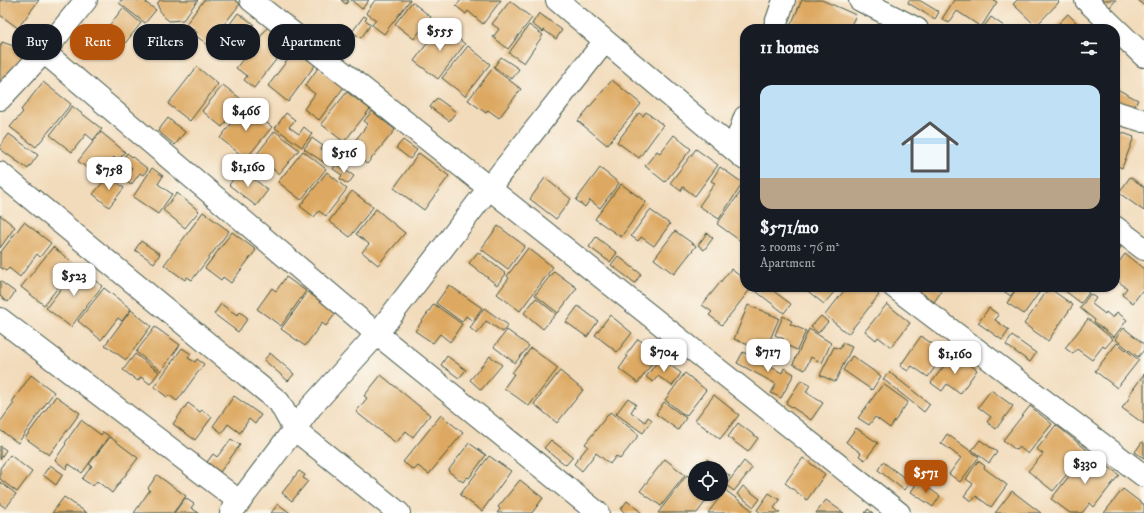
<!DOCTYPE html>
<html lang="en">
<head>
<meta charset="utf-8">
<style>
  body { margin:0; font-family:"IM FELL DW Pica",serif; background:#20242c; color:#f1f3f6; height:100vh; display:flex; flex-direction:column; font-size:15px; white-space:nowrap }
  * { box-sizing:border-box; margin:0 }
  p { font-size:13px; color:#9ea1a6 }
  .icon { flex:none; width:22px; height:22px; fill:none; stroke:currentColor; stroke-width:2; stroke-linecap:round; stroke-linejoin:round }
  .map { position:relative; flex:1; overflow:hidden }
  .drawer { position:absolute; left:740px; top:24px; width:380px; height:268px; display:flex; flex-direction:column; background:#171b24; border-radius:16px; box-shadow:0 1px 3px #0004 }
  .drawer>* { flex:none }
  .hud { position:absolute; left:12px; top:24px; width:380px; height:36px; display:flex; gap:8px }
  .tools { position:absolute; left:688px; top:461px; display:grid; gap:8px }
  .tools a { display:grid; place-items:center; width:40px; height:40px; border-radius:50%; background:#171b24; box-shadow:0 1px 3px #0004; font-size:20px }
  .price { position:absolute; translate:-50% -34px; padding:0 9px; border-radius:8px; background:#fff; color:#222; font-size:13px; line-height:26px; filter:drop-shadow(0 1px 2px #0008) }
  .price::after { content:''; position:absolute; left:50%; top:24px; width:12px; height:9px; margin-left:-6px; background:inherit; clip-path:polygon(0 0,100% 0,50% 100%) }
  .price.on { background:#b45309; color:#fff }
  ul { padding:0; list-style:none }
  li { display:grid; align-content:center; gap:8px; height:212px; padding:0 20px }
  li+li { border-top:1px solid #363941 }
  li span { display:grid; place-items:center; height:124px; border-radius:12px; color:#555 }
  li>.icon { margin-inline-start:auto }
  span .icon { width:72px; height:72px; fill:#fffc; stroke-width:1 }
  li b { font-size:17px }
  h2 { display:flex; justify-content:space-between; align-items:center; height:48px; padding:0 20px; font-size:17px }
  .pill { padding:0 14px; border-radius:16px; background:#171b24; box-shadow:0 1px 3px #0004; font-size:14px; line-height:36px }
  .pill.on { background:#b45309; color:#fff }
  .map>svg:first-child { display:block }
  .building { fill:#dda962 }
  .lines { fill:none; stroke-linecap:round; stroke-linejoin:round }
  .minor-casing { stroke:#3f5548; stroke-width:24 }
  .minor { stroke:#fff; stroke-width:22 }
</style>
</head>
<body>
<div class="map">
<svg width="1144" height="513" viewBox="0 0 1144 513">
  <rect width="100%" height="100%" fill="#fbf7ec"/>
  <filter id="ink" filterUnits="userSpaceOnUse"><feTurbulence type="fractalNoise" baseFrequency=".025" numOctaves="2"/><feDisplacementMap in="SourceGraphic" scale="8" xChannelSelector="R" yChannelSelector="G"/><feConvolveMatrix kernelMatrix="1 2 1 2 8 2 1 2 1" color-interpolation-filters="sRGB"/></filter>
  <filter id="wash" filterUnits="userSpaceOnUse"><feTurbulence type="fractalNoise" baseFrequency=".012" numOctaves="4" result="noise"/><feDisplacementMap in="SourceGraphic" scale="16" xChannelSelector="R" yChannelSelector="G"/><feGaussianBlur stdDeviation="0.9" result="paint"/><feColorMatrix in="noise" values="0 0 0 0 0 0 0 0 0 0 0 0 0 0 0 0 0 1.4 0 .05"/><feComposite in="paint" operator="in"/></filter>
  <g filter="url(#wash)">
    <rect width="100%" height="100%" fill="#f2dbbb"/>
    <g id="blocks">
      <path class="building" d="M0 0H39L18 28 0 15Z
        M121 0H148L146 3 156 10 145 23 119 3Z
        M160 0H198L183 20 169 21 162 15 157 4Z
        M204 0H235L240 4 208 45 195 35 197 32 186 24Z
        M341 0H349L346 4Z
        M351 0H369L362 9Z
        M375 0H410L384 34 372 25 376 20 366 13Z
        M461 0H501L483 24 468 11 466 14 456 6Z
        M802 0H822L856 15 849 29H789Z
        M909 0H919L939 12 935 19 908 3Z
        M954 0H994L997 2 981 27 957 11 949 23 942 19Z
        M1017 0H1057L1059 2 1036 26 1013 4Z
        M1101 0H1116L1109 8Z
        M1138 0H1144V6Z
        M510 1 532 18 508 49 493 37 499 29 492 24Z
        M412 2 431 17 414 39 395 24Z
        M123 8 141 23 119 51 101 36Z
        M238 13 254 24 247 34 252 38 238 59 216 43Z
        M539 13 562 30 556 39 544 30 543 32 532 24Z
        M1068 14 1083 29H1053Z
        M364 16 367 18 365 20 371 24 361 38 352 32Z
        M991 17 1008 29H982Z
        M441 25 465 44 438 79 414 61Z
        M529 25 543 35 524 63 509 53Z
        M268 27 289 43 254 88 244 80 247 76 236 68Z
        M2 42 28 51 7 82 0 80V47Z
        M468 46 490 64 465 96 442 78Z
        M295 50 315 65 288 102 268 86Z
        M501 57 519 69 512 79 494 67Z
        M197 67 218 84 190 121 168 104Z
        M318 68 344 87 319 120 304 109 315 94 305 86Z
        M493 68 521 89 499 118 488 110 486 113 468 100Z
        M612 80 641 104 607 145 578 121Z
        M43 82 71 104 36 147 10 127 23 112 21 110Z
        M223 85 245 102 236 113 234 111 222 127 202 111Z
        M1115 88 1138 100 1131 112 1115 103Z
        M347 92 370 109 344 142 321 124Z
        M437 98 456 112 449 121 430 107Z
        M72 106 102 129 93 140 86 134 72 152 50 135Z
        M245 106 272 127 246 159 220 138Z
        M372 111 395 130 367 164 359 157 360 155 350 147 368 124 364 121Z
        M646 112 663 125 639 158 617 142 639 113 643 116Z
        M286 113 295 120 289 127 299 134 304 127 312 134 302 147 275 128Z
        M168 118 185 132 175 145 158 131Z
        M1115 130 1134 137 1122 168 1115 165Z
        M275 131 299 150 279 174 256 155Z
        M101 132 125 152 118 161 114 157 104 169 94 161 88 169 78 161Z
        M9 134 38 155 28 169 0 149V146Z
        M674 135 691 149 665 182 645 166 657 151 660 153Z
        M312 138 323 146 321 149 334 157 328 165 304 149Z
        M403 140 417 150 410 159 396 148Z
        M696 149 718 165 695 196 683 187 681 191 670 183Z
        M303 151 326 169 301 200 278 182Z
        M127 153 148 169 143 175 140 173 131 185 123 179 132 168 122 161Z
        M419 153 449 176 424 210 394 188Z
        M336 164 354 176 348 184 340 179 342 175 333 169Z
        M720 167 743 183 719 219 699 206 715 183 711 181Z
        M152 168 163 176 158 184 172 194 158 214 133 197Z
        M600 168 619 183 600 208 590 200 585 207 576 200Z
        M241 169 268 190 256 206 229 185Z
        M327 172 347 189 326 216 319 211 314 217 300 206Z
        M109 175 124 188 109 207 93 194Z
        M1130 177 1144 187V211L1119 193Z
        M545 178 571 199 556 219 530 199Z
        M621 184 646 202 621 237 595 219Z
        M742 190 745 192V238L742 242 717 224Z
        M352 191 373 207 350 237 329 221Z
        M177 193 199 211 185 228 163 210Z
        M376 209 405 233 378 265 362 252 369 244 356 234Z
        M650 210 670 224 654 246 641 237 638 241 631 236Z
        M203 212 229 231 192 280 187 277 185 280 164 265Z
        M0 215 15 227 0 248Z
        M24 222 51 243 40 257 37 254 20 277 9 268 6 271 0 267V253Z
        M498 226 525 246 508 269 481 249Z
        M675 231 696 246 674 274 654 259Z
        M232 232 256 250 231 283 223 277 221 280 205 268Z
        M707 233 713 238 704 250 698 245Z
        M596 237 617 253 610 262 589 247Z
        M141 241 160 254 154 263 135 250Z
        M1115 242 1121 247 1115 256Z
        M53 247 76 265 44 305 21 287Z
        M528 248 553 267 520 311 497 294 509 278 507 276Z
        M478 252 506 274 497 285 469 263Z
        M1125 254 1144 269V288L1133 303 1122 295 1127 288 1115 279V267Z
        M618 256 641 274 635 283 611 265Z
        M78 267 102 286 71 327 46 308Z
        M731 269 745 280V287H752L722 325 709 315 712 312 702 305Z
        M554 271 577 288 558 313 535 295Z
        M286 277 306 291 281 326 257 309 272 288 276 291Z
        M0 281 15 292 8 302 0 296Z
        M449 285 482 308 473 321 466 316 462 322 436 303Z
        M761 287H768L791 304 784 313 757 292Z
        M805 287H838L824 304 804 288Z
        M847 287H869L879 295 848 334 825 315Z
        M914 287H935L941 292 934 302Z
        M997 287H1017L1011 296Z
        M1017 287H1043L1024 314 1007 303Z
        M1060 287H1081L1089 293 1081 303Z
        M104 288 131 309 122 321 118 318 101 340 78 321Z
        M1049 288 1073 305 1048 341 1024 324Z
        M308 292 336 313 326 326 322 323 305 346 281 329Z
        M1090 294 1096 298 1092 304 1105 314 1106 312 1113 318 1117 312 1127 320 1114 337 1094 322 1095 320 1080 308Z
        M536 298 556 314 543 329 524 313Z
        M221 304 237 315 240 312 248 318 238 332 214 314Z
        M434 304 462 324 450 342 440 334 433 343 415 331Z
        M887 304 910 323 891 347 878 337 876 340 865 331Z
        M748 305 779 318 765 352 734 339Z
        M578 306 598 321 587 337 566 322Z
        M484 308 508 325 503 332 486 321 477 334 470 328Z
        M989 308 999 315 995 320 1009 330 1002 340 978 323Z
        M131 310 151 326 126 360 105 345Z
        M610 315 632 333 617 352 595 335Z
        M783 316 792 321 790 324 806 331 797 350 782 343 784 339 775 335Z
        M821 316 828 322 818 333 811 327Z
        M1088 319 1113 339 1105 348 1103 346 1092 360 1077 349 1073 354 1065 348Z
        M155 327 180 345 161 371 136 352Z
        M1124 328 1144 344V350L1138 357 1115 339Z
        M809 329 831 343 822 363 811 357 805 370 793 364Z
        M507 330 529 346 515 363 494 347Z
        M921 336 945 353 928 377 912 366 908 371 900 366Z
        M1012 336 1036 353 1030 362 1006 345Z
        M638 339 659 354 638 383 619 369 628 356 626 355Z
        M843 343 852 347 835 382 820 375 834 347 840 349Z
        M1117 343 1139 360 1117 388 1095 371Z
        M182 348 191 354 188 358 195 362 197 359 204 364 177 401 169 395 167 397 154 387Z
        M531 348 558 368 529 406 504 388 514 374 512 373Z
        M743 352 782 373 784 368 794 374 781 398 771 393 776 384 737 363Z
        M270 353 294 374 288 381 264 360Z
        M954 353 977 370 960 394 947 384 942 391 931 383Z
        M135 354 159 372 150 384 141 377 138 381 123 370Z
        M447 356 466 370 459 378 441 365Z
        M490 356 502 365 481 390 470 380Z
        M852 356 881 376 872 390 843 370Z
        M660 358 681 373 672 386 658 376 653 382 646 377Z
        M560 371 583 390 557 423 534 404Z
        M889 372 930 404 924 412 883 379Z
        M685 373 706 390 686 416 665 400Z
        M1144 374V424L1122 408 1130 397 1129 395Z
        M31 375 54 392 18 443 0 430V422L14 403 12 402Z
        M381 375 430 415 413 437 406 431 396 443 356 412 367 398 364 396Z
        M801 380 810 385 806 392 823 403 811 420 786 403Z
        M883 384 908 402 890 428 875 417 869 425 858 418Z
        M991 390 1013 406 996 429 987 422 991 417 978 407Z
        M714 395 739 415 720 439 695 420Z
        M56 396 80 413 49 455 25 438Z
        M234 396 261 415 255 424 249 419 240 433 228 424 222 433 213 426Z
        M628 398 636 404 631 412 645 422 648 417 652 420 643 433 616 414Z
        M664 402 686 418 678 430 656 414Z
        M188 403 200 412 202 410 212 417 195 440 173 424Z
        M1030 406 1052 424 1028 454 1019 447 1016 450 1003 440Z
        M610 412 639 435 620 459 616 456 610 464 596 453 582 471 574 464 588 446 585 444Z
        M441 415 463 433 429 474 418 466 414 470 403 462Z
        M81 420 101 435 103 432 109 436 82 473 69 464 66 469 55 460 66 444 65 443Z
        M738 423 758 438 748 452 728 437Z
        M1056 425 1087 450 1053 491 1028 471 1043 454 1037 449Z
        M856 428 878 443 865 460 859 456 861 453 846 442Z
        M947 434 979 457 960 482 949 474 961 458 941 443Z
        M110 437 138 458 112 493 97 481 93 486 82 479 92 466 89 464Z
        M231 439 240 445 220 472 207 462 213 454 217 457Z
        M551 440 573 457 566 465 544 448Z
        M980 440 997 452 989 463 972 450Z
        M1142 442 1144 443V458L1135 452Z
        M469 443 486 455 469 478 467 477 463 482 448 471Z
        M0 446 6 450 0 459Z
        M1089 451 1119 475 1094 507 1090 503 1082 513H1070L1051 499Z
        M10 455 32 472 17 492 0 479V468Z
        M489 456 511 471 482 511 460 495Z
        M803 458 825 474 807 500 785 483Z
        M665 459 685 475 661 506 640 491Z
        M707 459 720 468H700Z
        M744 461 752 468 734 491 726 485Z
        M978 461 985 466 984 468 1007 485 991 507 976 496 972 501 964 496 973 484 966 479Z
        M883 462 910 482 904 490 878 470Z
        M50 465 63 474 56 485 43 475Z
        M721 469 730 476 721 488Z
        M299 471 305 475 303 478 308 481 292 501 282 493Z
        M157 475 186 496 173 513H134L150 490 148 488Z
        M687 475 695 481V494H711L697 513H658Z
        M520 480 543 498 532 513H497L500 509 498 507Z
        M918 481 940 496 933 507 911 492Z
        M0 482 16 494 6 508 0 504Z
        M743 486 760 499 754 507 737 494Z
        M1123 489 1144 505V513H1104Z
        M725 490 752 510 750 513H708Z
        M1012 491 1041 513H995Z
        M769 493 780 500 774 508 780 513H761L757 510Z
        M64 497 87 513H52Z
        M185 498 194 504 191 508 199 513H174Z
        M826 500 844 513H816Z
        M627 501 642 513H625L621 509Z
        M278 504 290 513H271Z
        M868 509 873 513H865Z"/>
    </g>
  </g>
  <g filter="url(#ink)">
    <use href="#blocks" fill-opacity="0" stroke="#3f5548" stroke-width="1"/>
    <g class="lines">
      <defs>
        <path id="minor" d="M251 0 489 188 899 513
          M557 0 745 159
          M860 0 917 29
          M1086 0 1144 56
          M774 29 784 0
          M44 52 377 334 598 513
          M0 99 44 52 86 0
          M1115 112 1144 121
          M734 149 745 117
          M0 173 279 402 294 429 399 513
          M1115 227 1144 249
          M894 287 1144 476
          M0 319 239 501
          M231 513 311 407 377 334 489 188 605 41"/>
      </defs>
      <use href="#minor" class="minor-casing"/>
      <use href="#minor" class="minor"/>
    </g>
  </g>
</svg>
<div class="tools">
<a><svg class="icon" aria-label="locate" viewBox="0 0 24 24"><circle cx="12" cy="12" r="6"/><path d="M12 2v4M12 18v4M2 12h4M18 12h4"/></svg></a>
</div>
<b class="price" style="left:440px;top:52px">$555</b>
<b class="price" style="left:246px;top:132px">$466</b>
<b class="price" style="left:344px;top:174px">$516</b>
<b class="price" style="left:248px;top:188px">$1,160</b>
<b class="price" style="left:109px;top:191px">$758</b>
<b class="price" style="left:74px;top:297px">$523</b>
<b class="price" style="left:664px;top:373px">$704</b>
<b class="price" style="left:768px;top:373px">$717</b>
<b class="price" style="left:955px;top:375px">$1,160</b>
<b class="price" style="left:1085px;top:485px">$330</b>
<b class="price on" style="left:926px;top:494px">$571</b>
<div class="hud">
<a class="pill">Buy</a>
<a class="pill on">Rent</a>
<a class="pill">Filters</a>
<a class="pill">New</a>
<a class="pill">Apartment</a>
</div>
<section class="drawer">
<h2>11 homes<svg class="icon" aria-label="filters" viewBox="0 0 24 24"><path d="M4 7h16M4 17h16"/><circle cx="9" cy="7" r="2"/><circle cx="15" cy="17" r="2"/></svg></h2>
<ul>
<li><span style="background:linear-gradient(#bfe0f5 75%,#b9a48a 0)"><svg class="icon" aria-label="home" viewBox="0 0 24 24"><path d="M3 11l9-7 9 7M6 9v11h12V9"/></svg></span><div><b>$571/mo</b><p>2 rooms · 76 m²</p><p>Apartment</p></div></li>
</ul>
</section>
</div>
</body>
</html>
